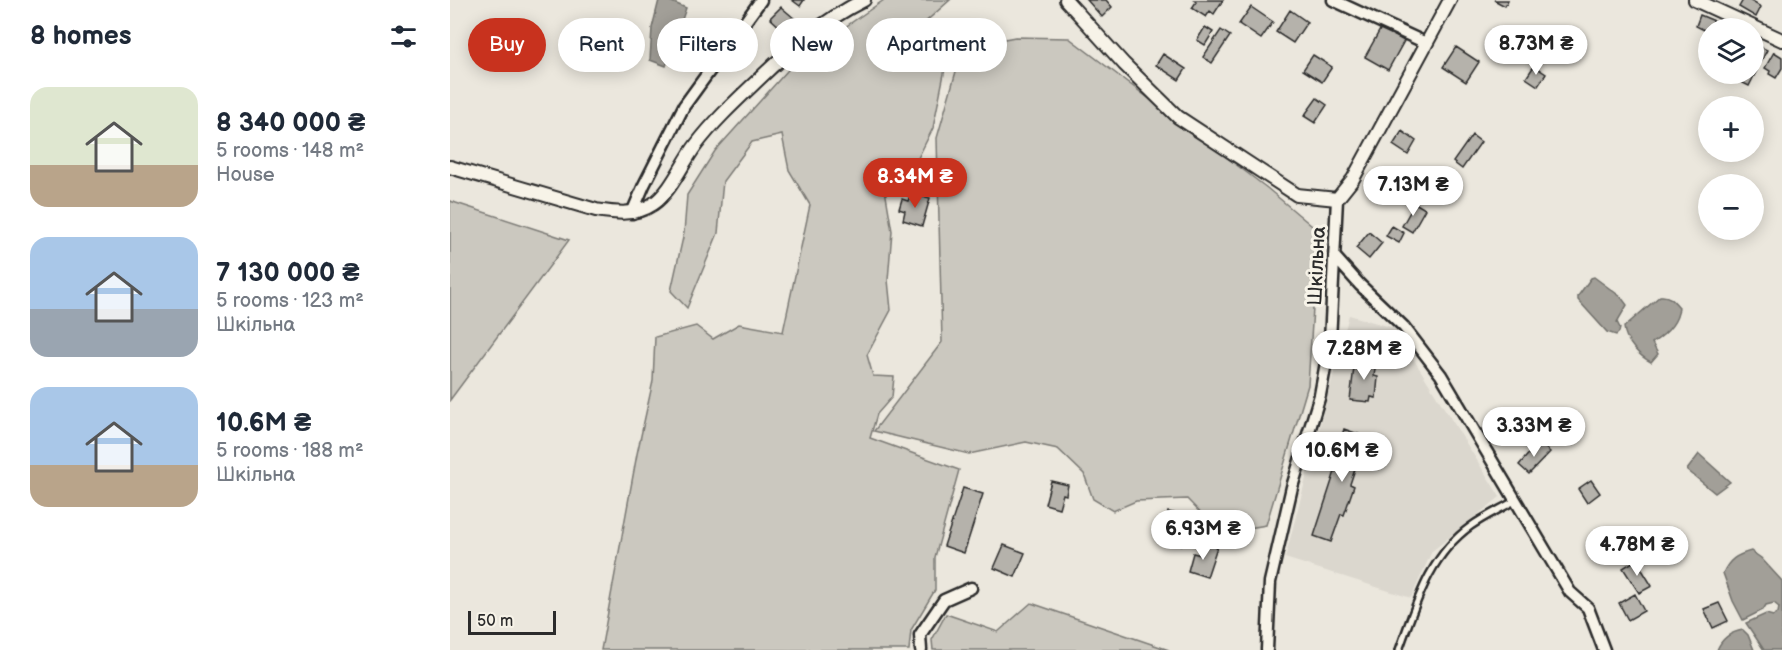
<!DOCTYPE html>
<html lang="en">
<head>
<meta charset="utf-8">
<style>
  body { margin:0; font-family:"Balsamiq Sans",sans-serif; background:#f6f6f7; color:#1f2937; height:100vh; display:flex; flex-direction:column; font-size:22px; white-space:nowrap }
  * { box-sizing:border-box; margin:0 }
  p { font-size:20px; color:#747a83 }
  .icon { flex:none; width:33px; height:33px; fill:none; stroke:currentColor; stroke-width:2; stroke-linecap:round; stroke-linejoin:round }
  .map { position:relative; flex:1; overflow:hidden }
  .panel { display:flex; flex-direction:column; background:#fff; width:450px }
  .panel>* { flex:none }
  .guide { position:absolute; left:18px; top:18px; width:570px; height:54px; display:flex; gap:12px }
  .controls { position:absolute; left:1248px; top:18px; display:grid; gap:12px }
  .controls a { display:grid; place-items:center; width:66px; height:66px; border-radius:50%; background:#fff; box-shadow:0 3px 15px #0003; font-size:30px }
  .scale { position:absolute; left:18px; bottom:15px; width:88px; box-sizing:border-box; padding-left:6px; border:3px solid #2b2b2b; border-top:0; font-size:16px; line-height:21px; white-space:nowrap; color:#2b2b2b; -webkit-text-stroke:4px #f7f3e8; paint-order:stroke }
  .price { position:absolute; translate:-50% -51px; padding:0 14px; border-radius:21px; background:#fff; color:#222; font-size:20px; line-height:39px; filter:drop-shadow(0 2px 3px #0008) }
  .price::after { content:''; position:absolute; left:50%; top:36px; width:18px; height:14px; margin-left:-9px; background:inherit; clip-path:polygon(0 0,100% 0,50% 100%) }
  .price.active { background:#c8321e; color:#fff }
  ul { padding:0; list-style:none }
  li { display:flex; align-items:center; gap:18px; height:150px; padding:0 30px }
  li span { display:grid; place-items:center; flex:none; width:168px; height:120px; border-radius:18px; color:#555 }
  li>.icon { margin-inline-start:auto }
  span .icon { width:72px; height:72px; fill:#fffc; stroke-width:1 }
  li b { font-size:26px }
  h2 { display:flex; justify-content:space-between; align-items:center; height:72px; padding:0 30px; font-size:26px }
  .chip { padding:0 21px; border-radius:27px; background:#fff; box-shadow:0 3px 15px #0003; font-size:21px; line-height:54px }
  .chip.active { background:#c8321e; color:#fff }
  main { display:flex; flex:1; min-height:0 }
  .map>svg:first-child { display:block }
  .built { fill:#dbd7ce }
  .green { fill:#cbc8bf; stroke:#7b7a75; stroke-width:1.5 }
  .water { fill:#a29f98; stroke:#72716c; stroke-width:1.5 }
  .building { fill:#b5b2ab; stroke:#2b2b2b; stroke-width:1.5 }
  .lines { fill:none; stroke-linecap:round; stroke-linejoin:round }
  .service-casing { stroke:#2b2b2b; stroke-width:10 }
  .minor-casing { stroke:#2b2b2b; stroke-width:15 }
  .tertiary-casing { stroke:#2b2b2b; stroke-width:16 }
  .service { stroke:#f7f3e8; stroke-width:5 }
  .minor { stroke:#f7f3e8; stroke-width:10 }
  .tertiary { stroke:#f7f3e8; stroke-width:12 }
  .labels { text-anchor:middle; stroke-width:6; stroke-linejoin:round; paint-order:stroke }
  .street-label { font-size:20px; fill:#2b2b2b; stroke:#f7f3e8 }
</style>
</head>
<body>
<main>
<section class="panel">
<h2>8 homes<svg class="icon" aria-label="filters" viewBox="0 0 24 24"><path d="M4 7h16M4 17h16"/><circle cx="9" cy="7" r="2"/><circle cx="15" cy="17" r="2"/></svg></h2>
<ul>
<li><span style="background:linear-gradient(#dfe7d0 65%,#b9a48a 0)"><svg class="icon" aria-label="home" viewBox="0 0 24 24"><path d="M3 11l9-7 9 7M6 9v11h12V9"/></svg></span><div><b>8 340 000 ₴</b><p>5 rooms · 148 m²</p><p>House</p></div></li>
<li><span style="background:linear-gradient(#a9c7e8 60%,#9aa5b1 0)"><svg class="icon" aria-label="home" viewBox="0 0 24 24"><path d="M3 11l9-7 9 7M6 9v11h12V9"/></svg></span><div><b>7 130 000 ₴</b><p>5 rooms · 123 m²</p><p>Шкільна</p></div></li>
<li><span style="background:linear-gradient(#a9c7e8 65%,#b9a48a 0)"><svg class="icon" aria-label="home" viewBox="0 0 24 24"><path d="M3 11l9-7 9 7M6 9v11h12V9"/></svg></span><div><b>10.6M ₴</b><p>5 rooms · 188 m²</p><p>Шкільна</p></div></li>
</ul>
</section>
<div class="map">
<svg width="1332" height="650" viewBox="0 0 1332 650">
  <rect width="100%" height="100%" fill="#ebe7dd"/>
  <filter id="ink" filterUnits="userSpaceOnUse"><feTurbulence type="fractalNoise" baseFrequency=".0167" numOctaves="2"/><feDisplacementMap in="SourceGraphic" scale="12" xChannelSelector="R" yChannelSelector="G"/><feConvolveMatrix kernelMatrix="1 2 1 2 8 2 1 2 1" color-interpolation-filters="sRGB"/></filter>
  <g filter="url(#ink)">
    <path class="built" d="M899 315 944 328 1050 497 982 551 961 598 835 558Z"/>
    <path class="green" d="M434 0H500L472 25 480 41 497 59 483 128 467 160 433 178 442 231 438 280 441 310 417 355 423 376 444 377 442 397 427 414 420 438 509 470 485 557V590L461 630 459 650H151L187 454 203 381 205 337 246 326 263 339 289 324 333 332 360 205 339 170 332 135 302 142 273 181 268 233 237 308 221 291 234 233 237 195 265 151 346 61Z
      M565 37 619 38 817 188 868 231 858 385 816 525 770 533 737 499 686 501 663 511 643 499 634 474 608 449 576 442 519 454 424 431 492 342 487 138 513 47Z
      M0 201 119 240 0 400Z
      M581 603 719 650H483L482 640 496 614 548 632Z"/>
    <path class="water" d="M209 0H217L236 8 216 66 200 60 202 28Z
      M1144 277 1171 297 1177 305 1167 322 1170 328 1169 332 1166 335 1157 332 1128 300V296L1141 278Z
      M1210 296C1219 295 1223 300 1229 307 1228 323 1215 335 1202 343L1208 354 1201 362C1189 356 1175 341 1174 327Z
      M1249 454 1280 482 1265 493 1237 470Z
      M1301 551 1311 558 1332 581V650H1314L1296 623 1316 614 1323 616 1328 613 1329 607 1324 603 1316 605 1313 610 1293 620 1283 601 1273 573C1279 560 1286 555 1301 551Z
      M1293 630 1298 635 1304 650H1267C1272 638 1280 632 1293 630Z"/>
    <path class="building" d="M342 0H354L350 6Z
      M637 0H656L662 7 652 17Z
      M773 0 764 14 760 11 756 17 742 8 746 2 744 0Z
      M1044 0H1058L1055 6Z
      M1293 0H1299L1311 7 1306 17 1289 7Z
      M331 7 345 19 334 31 320 18Z
      M801 7 823 22 811 39 789 24Z
      M840 10 857 22 843 43 826 32Z
      M1250 15 1274 25 1273 28H1258V32L1246 26Z
      M755 27 763 32 755 45 747 40Z
      M931 28 954 41 938 70 915 57Z
      M771 30 780 36 762 63 753 57Z
      M1305 44 1317 50 1309 65 1304 62Z
      M1006 47 1029 62 1016 82 993 67Z
      M1324 52 1332 57V68L1326 78 1319 74 1320 71 1315 68Z
      M713 54 736 69 729 80 706 65Z
      M863 55 882 67 872 82 853 70Z
      M1084 66 1096 74 1088 86 1076 78Z
      M1304 68 1307 70 1299 86 1289 81 1294 74H1304Z
      M867 98 877 105 865 123 854 116Z
      M952 131 966 141 958 155 943 145Z
      M1022 135 1031 142 1012 169 1003 162Z
      M461 193 480 198 472 226 453 220 455 211 449 209 452 199 458 201Z
      M965 203 975 209 962 232 952 226Z
      M942 226 954 233 949 243 936 236Z
      M919 232 932 243 919 259 906 248Z
      M905 359 926 362 924 376 928 377 926 398 921 397 920 402 900 400Z
      M894 429 922 439 914 462 908 460 900 484 904 486 894 515 891 514 881 542 864 536 892 450 888 448Z
      M1089 442 1100 452 1079 474 1069 465Z
      M1141 480 1150 493 1137 503 1128 489Z
      M601 481 618 485 616 495 613 494 609 508 595 504Z
      M513 488 533 494 514 553 494 546Z
      M718 512 732 515 727 532 734 534 731 545 711 539Z
      M754 543 767 547 757 577 738 571 743 553 751 555Z
      M554 545 575 553 565 577 544 568Z
      M1186 560 1202 586 1189 593 1173 568Z
      M1185 594 1194 611 1178 620 1169 603Z
      M1269 603 1278 621 1263 628 1254 609Z"/>
    <g class="lines">
      <defs>
        <path id="service" d="M949 650C966 604 979 556 1021 526 1035 516 1051 509 1066 500"/>
        <path id="minor" d="M883 0 976 43
          M182 213 194 185 234 106 311 0
          M884 256 910 285 954 327 991 375 1120 592 1138 608 1154 650
          M471 650 470 635 494 600 521 588
          M817 650 820 582 842 487 870 395 880 341 887 199"/>
        <path id="tertiary" d="M616 0 674 64 728 117 847 195 887 199 903 179 1000 0
          M1245 0 1332 40
          M0 167 146 210C166 213 185 216 203 204 221 192 233 162 246 145 264 121 287 100 309 79 341 48 374 20 414 0"/>
      </defs>
      <use href="#service" class="service-casing"/>
      <use href="#minor" class="minor-casing"/>
      <use href="#tertiary" class="tertiary-casing"/>
      <use href="#service" class="service"/>
      <use href="#minor" class="minor"/>
      <use href="#tertiary" class="tertiary"/>
    </g>
  </g>
  <g class="labels">
    <g class="street-label">
      <text transform="translate(866 266) rotate(-87)" y="7">Шкільна</text>
    </g>
  </g>
</svg>
<div class="controls">
<a><svg class="icon" aria-label="layers" viewBox="0 0 24 24"><path d="M12 4l9 5-9 5-9-5zM3 14l9 5 9-5"/></svg></a>
<a>+</a>
<a>−</a>
</div>
<div class="scale">50 m</div>
<b class="price" style="left:1086px;top:76px">8.73M ₴</b>
<b class="price active" style="left:465px;top:209px">8.34M ₴</b>
<b class="price" style="left:963px;top:217px">7.13M ₴</b>
<b class="price" style="left:914px;top:381px">7.28M ₴</b>
<b class="price" style="left:1084px;top:458px">3.33M ₴</b>
<b class="price" style="left:892px;top:483px">10.6M ₴</b>
<b class="price" style="left:753px;top:561px">6.93M ₴</b>
<b class="price" style="left:1187px;top:577px">4.78M ₴</b>
<div class="guide">
<a class="chip active">Buy</a>
<a class="chip">Rent</a>
<a class="chip">Filters</a>
<a class="chip">New</a>
<a class="chip">Apartment</a>
</div>
</div>
</main>
</body>
</html>
